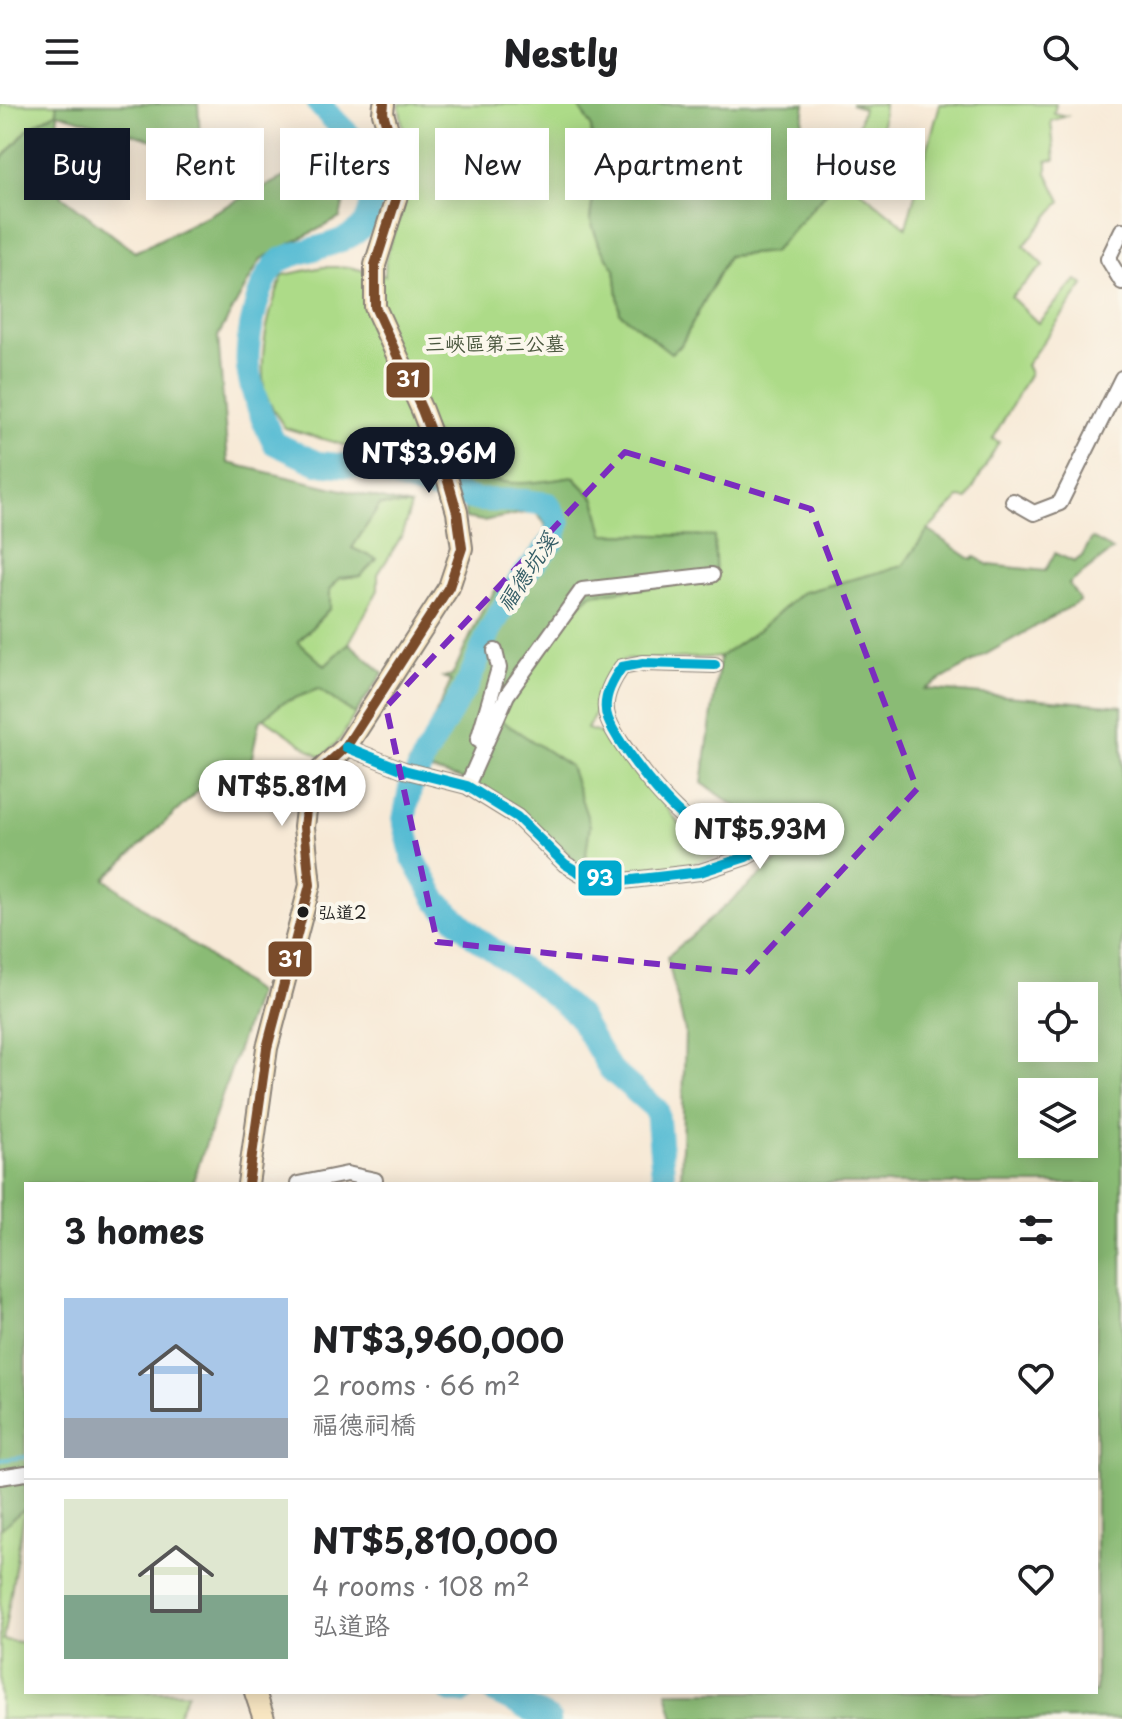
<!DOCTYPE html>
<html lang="en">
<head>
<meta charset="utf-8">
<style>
  body { margin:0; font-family:"Playpen Sans","LXGW WenKai TC",sans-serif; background:#f6f6f6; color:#202124; height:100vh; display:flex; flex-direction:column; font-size:30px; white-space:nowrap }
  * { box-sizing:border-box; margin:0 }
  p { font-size:26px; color:#757577 }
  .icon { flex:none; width:44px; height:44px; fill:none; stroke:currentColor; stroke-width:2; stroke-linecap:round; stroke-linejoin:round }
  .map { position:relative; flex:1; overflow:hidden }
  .sheet { position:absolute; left:24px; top:1078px; width:1074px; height:512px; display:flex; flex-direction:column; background:#fff; border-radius:0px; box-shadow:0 4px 20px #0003 }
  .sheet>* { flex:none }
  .hud { position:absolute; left:24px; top:24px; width:1074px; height:72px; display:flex; gap:16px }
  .fabs { position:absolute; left:1018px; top:878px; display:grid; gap:16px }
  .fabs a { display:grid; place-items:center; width:80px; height:80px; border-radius:0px; background:#fff; box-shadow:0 4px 20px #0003; font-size:40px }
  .price { position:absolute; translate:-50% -68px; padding:0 18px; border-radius:28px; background:#fff; color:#222; font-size:26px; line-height:52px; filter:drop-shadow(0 2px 4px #0008) }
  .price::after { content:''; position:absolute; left:50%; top:48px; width:24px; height:18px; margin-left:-12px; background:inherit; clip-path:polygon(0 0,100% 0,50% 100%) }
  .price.selected { background:#111827; color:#fff }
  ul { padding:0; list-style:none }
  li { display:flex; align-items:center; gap:24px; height:200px; padding:0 40px }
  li+li { border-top:2px solid #e0e0e0 }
  li span { display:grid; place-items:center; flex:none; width:224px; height:160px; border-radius:0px; color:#555 }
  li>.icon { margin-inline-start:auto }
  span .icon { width:96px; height:96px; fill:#fffc; stroke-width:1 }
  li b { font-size:34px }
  h2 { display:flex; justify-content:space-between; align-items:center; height:96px; padding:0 40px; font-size:34px }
  .pill { padding:0 28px; border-radius:0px; background:#fff; box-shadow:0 4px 20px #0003; font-size:28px; line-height:72px }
  .pill.selected { background:#111827; color:#fff }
  header { display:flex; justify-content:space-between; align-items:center; height:104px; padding:0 40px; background:#fff; font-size:36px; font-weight:800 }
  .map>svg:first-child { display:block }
  .green { fill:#addb88; stroke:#647c52; stroke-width:2 }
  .forest { fill:#8abb74; stroke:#536c48; stroke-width:2; fill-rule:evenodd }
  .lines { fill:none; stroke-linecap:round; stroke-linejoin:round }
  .stream { stroke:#55bbd3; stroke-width:4 }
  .river { stroke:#55bbd3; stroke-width:24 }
  .street-casing { stroke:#8a8279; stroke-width:18 }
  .secondary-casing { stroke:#8a8279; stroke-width:24 }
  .street { stroke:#fff; stroke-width:14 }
  .secondary { stroke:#f9e7c3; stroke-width:20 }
  .bus-1-casing { stroke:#fbf7ec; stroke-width:16 }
  .bus-2-casing { stroke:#fbf7ec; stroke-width:16 }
  .bus-1 { stroke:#7a4b2a; stroke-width:10 }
  .bus-2 { stroke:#00a9ce; stroke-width:10 }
  .marked { fill:none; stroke:#7b2cbf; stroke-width:6; stroke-dasharray:16 10; stroke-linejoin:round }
  .bus-dot { fill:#1c1c1c; stroke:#fbf7ec; stroke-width:3 }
  .labels { text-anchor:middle; stroke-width:8; stroke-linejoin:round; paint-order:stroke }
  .bus-label { font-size:18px; fill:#1c1c1c; stroke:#fbf7ec; text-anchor:start }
  .park-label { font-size:20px; fill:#48553c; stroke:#fbf7ec }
  .water-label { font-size:22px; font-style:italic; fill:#335c65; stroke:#fbf7ec }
  .line-badge { stroke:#fbf7ec; stroke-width:3 }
  .badge-label { font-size:22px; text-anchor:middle; font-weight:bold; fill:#fff }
</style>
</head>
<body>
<header><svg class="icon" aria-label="menu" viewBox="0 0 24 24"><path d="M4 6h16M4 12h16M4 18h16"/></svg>Nestly<svg class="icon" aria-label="search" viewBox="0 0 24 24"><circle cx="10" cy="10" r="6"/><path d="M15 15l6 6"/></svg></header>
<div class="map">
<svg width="1122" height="1615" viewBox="0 0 1122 1615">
  <rect width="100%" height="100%" fill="#fbf7ec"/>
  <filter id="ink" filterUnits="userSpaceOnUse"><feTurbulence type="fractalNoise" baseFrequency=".0125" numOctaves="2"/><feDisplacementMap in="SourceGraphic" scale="16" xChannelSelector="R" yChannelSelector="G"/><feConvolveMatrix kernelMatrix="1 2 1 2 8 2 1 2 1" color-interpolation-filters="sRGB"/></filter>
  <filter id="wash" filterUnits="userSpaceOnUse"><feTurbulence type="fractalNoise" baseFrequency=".006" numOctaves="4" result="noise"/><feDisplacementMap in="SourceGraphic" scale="32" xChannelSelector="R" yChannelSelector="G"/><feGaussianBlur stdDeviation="1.8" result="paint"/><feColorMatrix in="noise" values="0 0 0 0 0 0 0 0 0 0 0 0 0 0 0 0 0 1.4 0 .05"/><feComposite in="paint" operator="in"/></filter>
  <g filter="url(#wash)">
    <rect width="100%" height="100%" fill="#f7e9d6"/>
    <path class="green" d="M0 0H56L58 8 30 23 0 57Z
      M399 0H577L591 22 595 79 590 115 600 143 615 165 620 209 671 248 681 241 728 152 773 148 841 71 906 123 940 0H1056L1054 9 1067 12 1051 17 1055 56 1047 57V69L1061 97 1024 142 1044 161 1011 193 1038 219 1076 176 1084 181 1026 261 1030 269 993 335 999 338 967 395 959 394 928 426 903 462 801 489 760 525 720 553 623 556 587 625 612 633 684 726 733 733 745 744 661 769 614 772 584 765 498 615 570 509 591 490 714 432 604 430 595 395 574 373 528 380 490 378 463 368 374 350 285 324C278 313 266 297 264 284 259 246 269 206 283 171L323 163H349L385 172C383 141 403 117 407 88 410 60 403 27 399 0Z
      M851 0H884L881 33 857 27 863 4Z
      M380 400 411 402 401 433 378 470V486L349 539 325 562 298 538 330 504V486L339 474 360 472 376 456 352 444Z
      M318 585 355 610 341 634 322 654 264 614 282 599Z
      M25 1404 3 1536 26 1539V1588H188L176 1615H0V1425Z"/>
    <path class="forest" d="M56 0H198L201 50 58 9 56 51 62 92 135 148 292 69 351 66 340 114 261 155 218 232 228 359 411 402 380 401 352 444 377 455 360 472 339 474 330 486V504L298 538 325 562 349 539 383 569 355 610 318 585 282 599 259 618 249 668 219 667 105 775 257 889 192 1080H26L25 1404 0 1425V57L30 23 57 8Z
      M577 0H805L801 28 864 40 828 86 773 148 728 152 681 241 671 249 620 209 615 165 600 143 590 115 595 79 591 22Z
      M463 368C506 384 530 380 573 373L595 395 604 430 714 432 716 476 591 490 570 509 499 615 570 662 590 721 584 765 524 709 465 676 409 660 429 625 451 577 443 573 452 572 482 507 495 487 538 449 548 428 544 418 534 407 483 417 465 414Z
      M928 426 972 456 975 453 989 461 1045 467 1055 449 1074 458 1082 452 1092 434 1113 446 1069 480 1080 497 925 585 1122 602V1615H674L667 1588H1096V1080H681L685 927 667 853 794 742 702 679 720 553 760 525 801 489 903 462ZM1032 892H1084V944H1032ZM1032 988H1084V1040H1032Z"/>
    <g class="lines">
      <path class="stream" d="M0 1356 26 1353"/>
      <path class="river" d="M319 0C338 22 361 40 378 63 375 77 373 105 366 117 354 141 305 144 283 155 259 167 245 238 248 263 251 289 263 316 274 339L317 359 369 364 420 381 478 396 523 397 548 400 559 419 553 437 520 475 490 526 468 579 425 652 410 685 404 716 413 754 437 797 475 833 534 875 578 911 610 965 657 1006 664 1080
        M451 1588H462
        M494 1588 549 1615"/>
    </g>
  </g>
  <g filter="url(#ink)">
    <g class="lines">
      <defs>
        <path id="street" d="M1122 126 1108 155 1122 178
          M1013 397 1034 409 1060 399 1122 274
          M478 636 499 564 495 547
          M346 643 404 666 467 682 517 713 565 760 580 769 615 778 700 768 746 753 760 745 763 740C743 721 723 731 699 723 675 715 617 640 608 615 601 597 611 578 622 563L643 559 715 561
          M467 682 507 591 582 486 712 471
          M298 1080 347 1070 375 1076
          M0 1373 26 1369"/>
        <path id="secondary" d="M248 1080 267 944 310 781 304 723 307 698 321 666 346 643 449 483 462 444 457 408 444 363 422 306 375 203V161L399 85V62L383 9 384 0
          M255 1588 264 1615"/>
      </defs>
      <use href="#street" class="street-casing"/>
      <use href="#secondary" class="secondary-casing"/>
      <use href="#street" class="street"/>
      <use href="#secondary" class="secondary"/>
      <defs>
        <path id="bus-1" d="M248 1080 267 944 310 781 304 723 307 698 321 666 346 643 449 483 462 444 457 408 444 363 422 306 375 203V161L399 85V62L383 9 384 0"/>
        <path id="bus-2" d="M346 643 404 666 467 682 517 713 565 760 580 769 615 778 700 768 746 753 760 745 763 740C743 721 723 731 699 723 675 715 617 640 608 615 601 597 611 578 622 563L643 559 715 561"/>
      </defs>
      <use href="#bus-1" class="bus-1-casing"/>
      <use href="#bus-2" class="bus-2-casing"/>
      <use href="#bus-1" class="bus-1"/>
      <use href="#bus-2" class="bus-2"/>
    </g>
  </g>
  <path class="marked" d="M625 348 811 405 917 685 747 869 437 838 386 603Z"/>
  <circle class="bus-dot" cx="303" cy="808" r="7"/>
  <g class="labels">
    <g class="bus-label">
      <text x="318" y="815">弘道2</text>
    </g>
    <g class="park-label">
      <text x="495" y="247">三峽區第三公墓</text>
    </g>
    <g class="water-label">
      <text transform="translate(527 468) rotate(-56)" y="8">福德坑溪</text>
    </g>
  </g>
  <g class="line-badge">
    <rect x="385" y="257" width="46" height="38" rx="8" fill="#7a4b2a"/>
    <rect x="577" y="755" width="46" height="38" rx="8" fill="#00a9ce"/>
    <rect x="267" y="836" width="46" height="38" rx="8" fill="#7a4b2a"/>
  </g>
  <g class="badge-label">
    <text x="408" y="283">31</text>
    <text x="600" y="782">93</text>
    <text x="290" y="863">31</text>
  </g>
</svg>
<div class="fabs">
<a><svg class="icon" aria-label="locate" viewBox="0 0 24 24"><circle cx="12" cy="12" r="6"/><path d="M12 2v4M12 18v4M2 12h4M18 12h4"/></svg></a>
<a><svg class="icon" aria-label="layers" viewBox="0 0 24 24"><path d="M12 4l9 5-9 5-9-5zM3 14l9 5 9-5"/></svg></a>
</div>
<b class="price selected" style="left:429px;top:391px">NT$3.96M</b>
<b class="price" style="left:282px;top:724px">NT$5.81M</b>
<b class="price" style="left:760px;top:767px">NT$5.93M</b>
<div class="hud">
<a class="pill selected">Buy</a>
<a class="pill">Rent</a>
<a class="pill">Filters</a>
<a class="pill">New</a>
<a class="pill">Apartment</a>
<a class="pill">House</a>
</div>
<section class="sheet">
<h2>3 homes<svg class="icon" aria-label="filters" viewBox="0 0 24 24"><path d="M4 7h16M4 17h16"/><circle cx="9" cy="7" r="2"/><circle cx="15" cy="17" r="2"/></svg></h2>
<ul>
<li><span style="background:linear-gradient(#a9c7e8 75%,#9aa5b1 0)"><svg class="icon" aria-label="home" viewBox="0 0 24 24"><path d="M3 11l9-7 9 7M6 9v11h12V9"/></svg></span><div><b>NT$3,960,000</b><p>2 rooms · 66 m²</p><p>福德祠橋</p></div><svg class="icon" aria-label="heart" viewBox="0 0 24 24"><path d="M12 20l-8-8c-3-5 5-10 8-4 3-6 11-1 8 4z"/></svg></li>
<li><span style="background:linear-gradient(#dfe7d0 60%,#7fa58c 0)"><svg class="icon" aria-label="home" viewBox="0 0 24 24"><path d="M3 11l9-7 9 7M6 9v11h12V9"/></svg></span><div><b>NT$5,810,000</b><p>4 rooms · 108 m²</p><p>弘道路</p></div><svg class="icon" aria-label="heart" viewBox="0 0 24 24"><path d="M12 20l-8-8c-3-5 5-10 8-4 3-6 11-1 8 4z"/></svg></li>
</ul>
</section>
</div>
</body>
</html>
